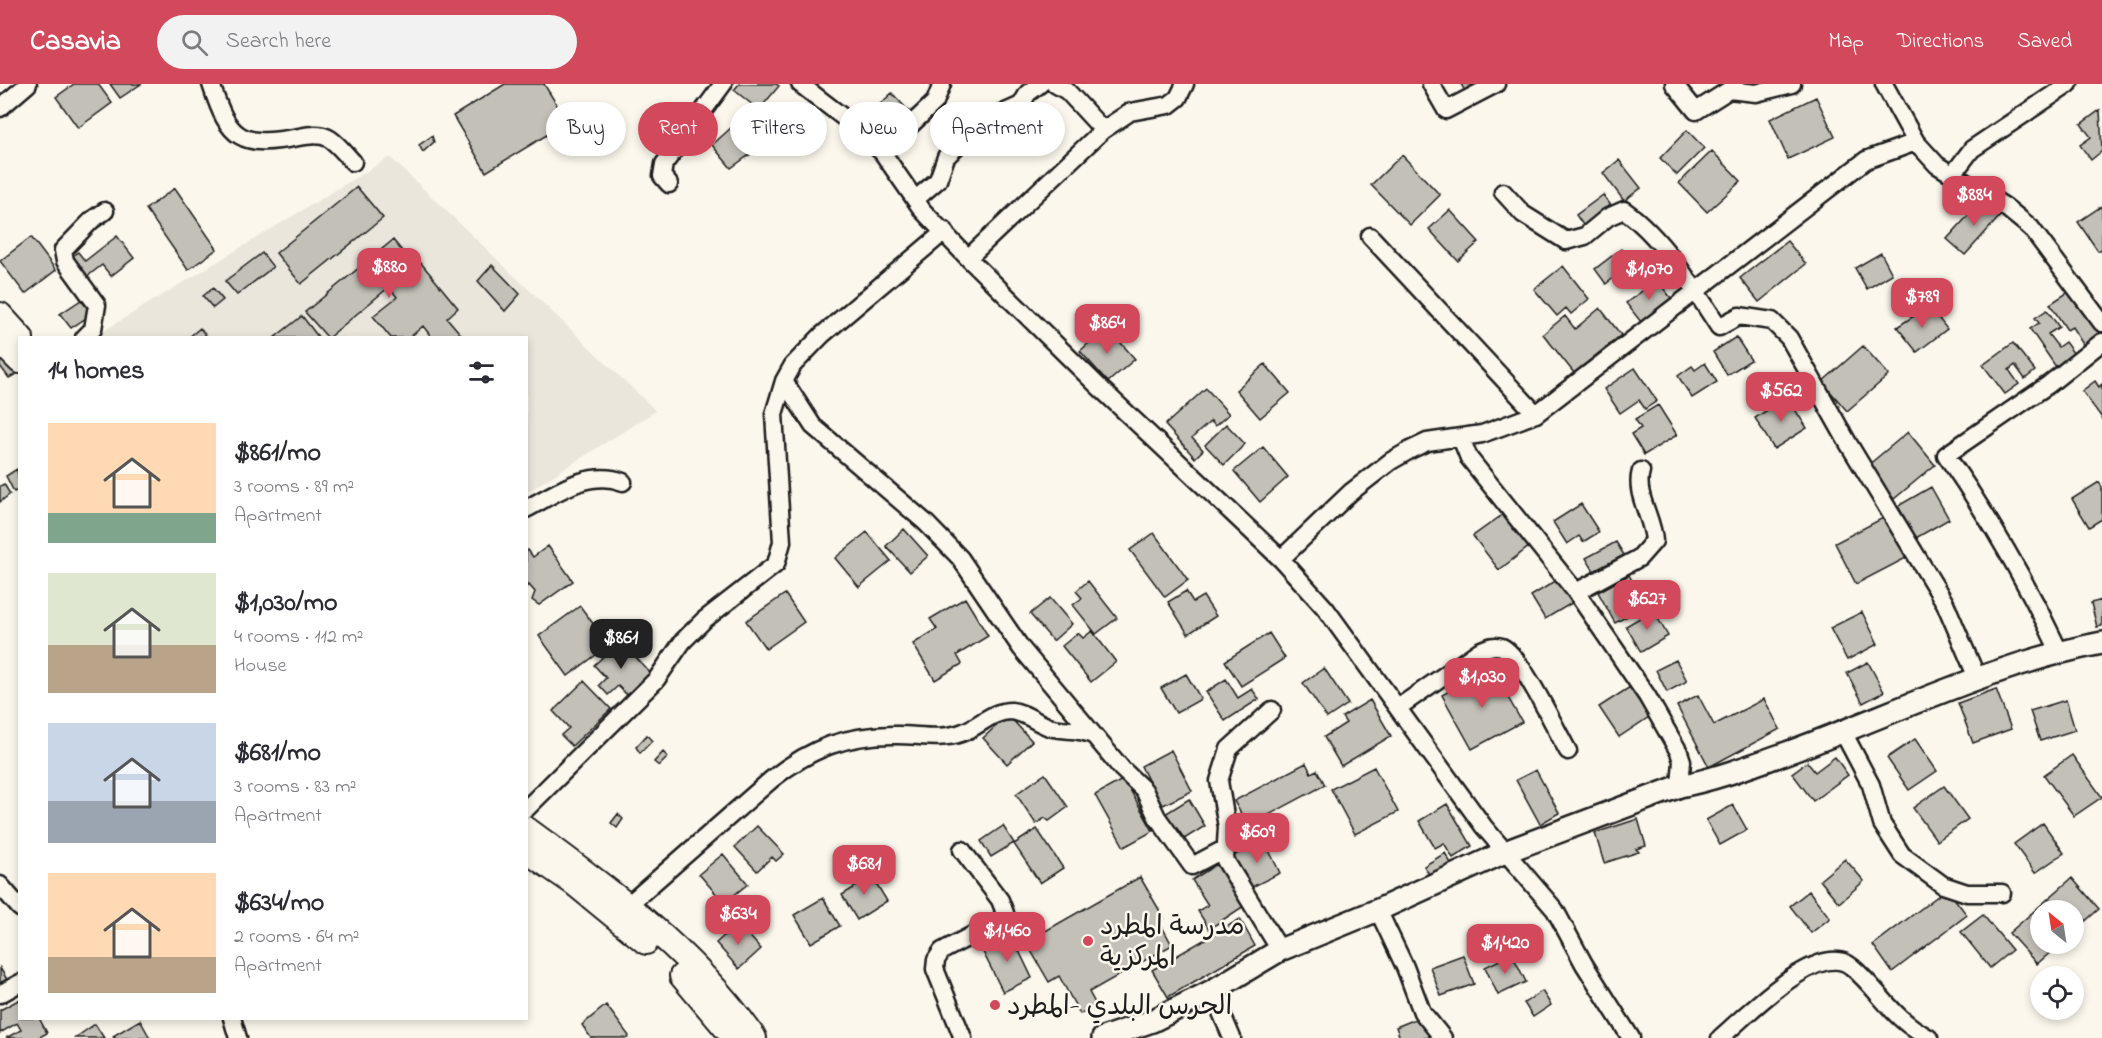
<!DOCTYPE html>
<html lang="en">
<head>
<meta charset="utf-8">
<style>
  body { margin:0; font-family:"Indie Flower","Playpen Sans Arabic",sans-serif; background:#f2f2f3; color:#2b2b33; height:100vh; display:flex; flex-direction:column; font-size:22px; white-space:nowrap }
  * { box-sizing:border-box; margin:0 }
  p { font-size:20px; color:#7c7c81 }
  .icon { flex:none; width:33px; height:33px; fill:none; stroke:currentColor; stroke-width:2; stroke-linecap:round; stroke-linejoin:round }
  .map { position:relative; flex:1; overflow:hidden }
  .side { position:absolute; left:18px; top:252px; width:510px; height:684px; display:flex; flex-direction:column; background:#fff; border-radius:0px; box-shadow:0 3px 9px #0003 }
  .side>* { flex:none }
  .hud { position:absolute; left:546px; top:18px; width:570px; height:54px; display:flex; gap:12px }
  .needle { width:39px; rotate:330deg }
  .fabs { position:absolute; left:2030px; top:816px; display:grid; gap:12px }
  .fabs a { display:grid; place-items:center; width:54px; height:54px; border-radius:50%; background:#fff; box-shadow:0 3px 9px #0003; font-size:30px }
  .price { position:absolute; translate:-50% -51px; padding:0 14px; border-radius:12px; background:#d1495b; color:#fff; font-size:20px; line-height:39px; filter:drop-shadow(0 2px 3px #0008) }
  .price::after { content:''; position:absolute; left:50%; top:36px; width:18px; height:14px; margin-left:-9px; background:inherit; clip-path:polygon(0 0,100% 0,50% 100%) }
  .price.selected { background:#222; color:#fff }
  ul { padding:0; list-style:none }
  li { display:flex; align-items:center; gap:18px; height:150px; padding:0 30px }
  li span { display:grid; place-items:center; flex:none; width:168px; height:120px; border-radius:0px; color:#555 }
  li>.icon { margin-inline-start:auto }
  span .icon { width:72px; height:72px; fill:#fffc; stroke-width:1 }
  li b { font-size:26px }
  h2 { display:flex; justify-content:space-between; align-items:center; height:72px; padding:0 30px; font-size:26px }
  .tag { padding:0 21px; border-radius:27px; background:#fff; box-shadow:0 3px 9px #0003; font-size:21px; line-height:54px }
  .tag.selected { background:#d1495b; color:#fff }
  header { display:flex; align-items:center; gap:36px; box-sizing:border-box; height:84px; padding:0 30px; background:#d1495b; color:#fff }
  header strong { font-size:28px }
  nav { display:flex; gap:33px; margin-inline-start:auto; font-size:21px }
  .search { width:420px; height:54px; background:#f2f2f3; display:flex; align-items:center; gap:15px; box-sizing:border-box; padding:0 21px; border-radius:33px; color:#7c7c81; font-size:22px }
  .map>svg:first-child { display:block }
  .built { fill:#eae6dc }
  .building { fill:#c3c0b8; stroke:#1c1c1c; stroke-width:1.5 }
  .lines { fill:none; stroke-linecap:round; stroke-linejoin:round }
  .minor-casing { stroke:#1c1c1c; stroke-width:21 }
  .tertiary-casing { stroke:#1c1c1c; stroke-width:26 }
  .secondary-casing { stroke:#1c1c1c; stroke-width:28 }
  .minor { stroke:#fbf7ec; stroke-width:16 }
  .tertiary { stroke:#fbf7ec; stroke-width:21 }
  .secondary { stroke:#fbf7ec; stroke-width:24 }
  .poi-dot { fill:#d1495b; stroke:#fbf7ec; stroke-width:2 }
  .labels { text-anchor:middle; stroke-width:5; stroke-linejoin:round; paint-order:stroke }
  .poi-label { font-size:27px; fill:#1c1c1c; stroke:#fbf7ec; text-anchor:start }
</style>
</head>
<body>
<header>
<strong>Casavia</strong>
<div class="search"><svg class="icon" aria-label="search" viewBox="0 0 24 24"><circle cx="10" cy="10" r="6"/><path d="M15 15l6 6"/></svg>Search here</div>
<nav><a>Map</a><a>Directions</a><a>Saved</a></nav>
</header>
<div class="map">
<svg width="2102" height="954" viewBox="0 0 2102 954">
  <rect width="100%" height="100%" fill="#fbf7ec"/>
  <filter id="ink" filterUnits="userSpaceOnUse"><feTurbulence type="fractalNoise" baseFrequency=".0167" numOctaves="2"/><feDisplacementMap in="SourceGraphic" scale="12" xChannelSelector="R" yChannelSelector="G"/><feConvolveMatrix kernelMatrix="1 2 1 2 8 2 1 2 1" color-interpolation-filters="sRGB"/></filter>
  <g filter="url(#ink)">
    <path class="built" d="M390 73 656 327 527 408 526 254H105L100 249Z"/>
    <path class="building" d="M74 0H98L112 19 78 44 56 13Z
      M110 0H141L120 14Z
      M505 0H544L562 29 555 46 486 88 453 32Z
      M739 0H776L779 2 759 26 734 6Z
      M1461 0H1481L1466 9Z
      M892 9 915 34 889 57 867 32Z
      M1816 13 1835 53 1788 75 1770 35Z
      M2100 26 2102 67 2091 76 2080 61 2091 53 2081 40Z
      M743 33 763 61 731 84 712 61Z
      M1687 46 1704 64 1677 91 1660 74Z
      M432 52 434 58 423 68 419 61Z
      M1712 67 1741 97 1707 128 1679 99Z
      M1402 71 1440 111 1410 141 1371 101Z
      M1619 76 1641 104 1624 117 1603 89Z
      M357 103 383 134 301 200 276 169Z
      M175 104 217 165 188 186 146 125Z
      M1603 111 1613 124 1585 144 1576 131Z
      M1983 115 2001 131 1965 171 1947 155Z
      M2102 122V165L2098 167 2078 138Z
      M1450 126 1479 158 1458 177 1429 145Z
      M117 152 134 174 111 192 102 181 84 195 68 175 78 168 85 177Z
      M31 153 56 186 25 210 0 177Z
      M393 156 415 183 421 179 458 224 447 234 464 254H427L430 251 423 242 409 254H391L373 232 397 213 389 203 328 254 305 228Z
      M1787 157 1806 180 1759 218 1740 194Z
      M1621 165 1632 179 1606 200 1595 185Z
      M262 169 273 183 237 211 225 197Z
      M1881 169 1892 190 1867 205 1855 184Z
      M492 181 520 210 505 227 478 197Z
      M1563 182 1589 215 1571 230 1566 224 1557 232 1534 205Z
      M1657 196 1671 214 1641 238 1626 219Z
      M213 204 223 216 213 224 203 212Z
      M2073 205 2102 249 2084 262 2072 243 2067 246 2050 220Z
      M81 216 92 230 71 244 60 230Z
      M1929 222 1947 245 1917 268 1897 243Z
      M1600 224 1621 251 1574 289 1543 250 1565 232 1575 245Z
      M2047 226 2059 243 2048 250 2058 263 2065 258 2074 270 2056 283 2030 245 2039 239 2035 234Z
      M302 232 319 254H274Z
      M1107 243 1135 275 1108 298 1080 267Z
      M200 244 208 254H188Z
      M1736 253 1751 276 1727 291 1713 268Z
      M2013 259 2035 287 2025 295 2015 281 2009 286 2019 300 2005 310 1983 281Z
      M1863 262 1889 291 1847 327 1822 298Z
      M1 269 18 289 9 294 0 282Z
      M1705 279 1717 298 1692 314 1678 292 1692 282 1695 286Z
      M1265 280 1290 309 1260 334 1236 306Z
      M1635 284 1657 317 1645 325 1639 316 1620 329 1604 305Z
      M2095 297 2099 303 2102 300V334L2082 307Z
      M1206 304 1229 330 1215 342 1211 337 1192 354 1203 366 1195 374 1165 341Z
      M1787 313 1807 344 1774 365 1755 334Z
      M1658 321 1677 351 1644 371 1631 350 1641 344 1635 335Z
      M1226 340 1245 360 1224 381 1205 361Z
      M1908 348 1935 381 1894 415 1867 382Z
      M1263 363 1288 393 1260 418 1234 387Z
      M17 385 20 405 14 408 6 392Z
      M2099 398 2102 403V435L2089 443 2072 415Z
      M4 400 10 410 0 418V402Z
      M1931 403 1949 435 1916 454 1898 422Z
      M1581 420 1599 448 1583 458 1579 452 1567 460 1553 438Z
      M1505 429 1530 462 1499 486 1473 452Z
      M1885 433 1906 474 1856 500 1835 459Z
      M904 445 928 472 910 488 886 462Z
      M867 448 891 477 859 503 835 474Z
      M1154 449 1188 496 1165 513 1130 466Z
      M1616 458 1624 471 1594 487 1586 474Z
      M548 462 573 497 539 521 532 516 535 508 529 501 526 503V468L528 466 533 473Z
      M1629 491 1646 522 1615 539 1598 508Z
      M1562 493 1577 516 1545 535 1531 512Z
      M1088 497 1117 534 1096 550 1073 521 1082 514 1076 507Z
      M1186 507 1193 518 1203 512 1216 532 1188 550 1168 518Z
      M785 510 804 538 766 565 746 537Z
      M965 514 988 552 957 571 962 580 935 596 913 560 937 545 930 535Z
      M1050 514 1072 540 1053 557 1030 530Z
      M2102 516V542L2097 543 2091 519Z
      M580 522 609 561 568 592 539 552Z
      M1653 526 1668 552 1641 568 1626 542Z
      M1862 528 1878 560 1847 576 1830 544Z
      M1092 547 1116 578 1091 598 1062 562 1078 549 1083 554Z
      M1269 549 1285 574 1241 602 1225 577Z
      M621 557 651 590 628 612 618 602 608 611 599 601 606 594 594 581Z
      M1676 576 1687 597 1667 608 1656 586Z
      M1868 578 1884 608 1863 619 1847 589Z
      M1324 584 1348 620 1327 634 1303 599Z
      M1491 584 1522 638 1472 665 1442 611Z
      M1186 590 1201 615 1176 629 1161 604Z
      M1226 595 1238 614 1252 605 1259 615 1225 637 1206 608Z
      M584 597 611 625 572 662 561 651 569 644 553 627Z
      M1630 603 1649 633 1619 653 1599 623Z
      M1996 605 2011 645 1973 659 1958 619Z
      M1698 611 1714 641 1764 615 1780 645 1709 683 1677 622Z
      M1370 616 1391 652 1341 682 1324 653 1346 639 1342 633Z
      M2066 616 2075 646 2040 657 2030 627Z
      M1008 631 1032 657 1007 680 983 654Z
      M647 651 652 657 640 669 636 663Z
      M1915 655 1937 687 1909 706 1887 674Z
      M1171 666 1192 707 1161 722 1141 682Z
      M663 668 668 673 659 682 654 678Z
      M2072 671 2102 713 2074 732 2044 691Z
      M1835 673 1848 691 1813 717 1792 689 1807 678 1815 688Z
      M1306 679 1311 689 1317 686 1325 701 1248 742 1234 717Z
      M1374 683 1398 728 1355 750 1331 705Z
      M1536 686 1559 729 1540 740 1516 696Z
      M1045 690 1068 723 1049 737 1045 734 1036 740 1016 710Z
      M1124 695 1153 747 1124 763 1095 711Z
      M1944 702 1968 735 1937 757 1913 724Z
      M1189 715 1205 742 1181 757 1165 730Z
      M1447 720 1472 762 1453 774 1444 759 1435 764 1419 737Z
      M1733 721 1747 746 1720 761 1706 736Z
      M618 730 623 735 617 744 611 739Z
      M1638 735 1646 762 1636 765 1639 768 1604 779 1595 749Z
      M2043 739 2064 769 2035 789 2014 760Z
      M757 742 784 770 776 777 772 773 757 787 735 763Z
      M1003 742 1014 759 991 773 981 757Z
      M1037 745 1063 784 1040 799 1014 760Z
      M1264 756 1280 789 1250 804 1233 772Z
      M1445 769 1452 781 1431 794 1424 782Z
      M723 770 748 800 724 819 699 790Z
      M1845 775 1864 797 1839 819 1820 796Z
      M1217 780 1244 822 1209 845 1198 827 1208 821 1192 796Z
      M868 786 887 817 857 836 842 811 860 800 856 793Z
      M1140 793 1164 834 1159 837 1172 861 1089 908 1096 921 1080 930 1059 892 1049 898 1026 858Z
      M2072 794 2099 825 2073 848V826H2040V860H2060L2037 880 2009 849Z
      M1947 805 1967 831 1892 888 1873 861Z
      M1809 807 1830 834 1811 849 1790 822Z
      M823 814 840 842 811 859 794 831Z
      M1983 831 2012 866 1990 884 1961 848Z
      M1240 835 1255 862 1168 913 1152 886Z
      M738 839 761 865 739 885 716 859Z
      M1011 850 1032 894 1003 908 981 864Z
      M1512 870 1526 898 1498 911 1485 883Z
      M1463 871 1474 900 1441 912 1430 883Z
      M0 884 8 897 0 902Z
      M1542 907 1551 921 1533 933 1524 919Z
      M20 915V934H39L47 949 38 954H6L21 946 17 939 0 949V926Z
      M606 921 629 952 628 954H591L582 941Z
      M1423 932 1432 954H1400L1396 943Z
      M140 936 150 954H114L113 952Z
      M95 940 104 954H75Z"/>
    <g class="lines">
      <defs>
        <path id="minor" d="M211 0C229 56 241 64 299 53 309 51 321 49 330 55 339 61 346 71 353 78
          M800 0 843 33 882 68 923 127 968 174 1097 301 1281 475 1325 524 1484 743 1555 826 1584 880 1631 954
          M1055 0 1067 7 1103 46
          M1431 0 1446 26 1496 0
          M1674 0 1696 27 1729 6 1756 9 1792 0
          M1884 0 1916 58 1937 81 2004 122 2031 144 2102 239
          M0 24 28 0
          M882 68 935 18 942 0
          M1953 90 1972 65 2069 0
          M669 100 662 92 664 80 723 0
          M1503 108 1523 130 1566 157 1585 152 1608 133 1624 126C1662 153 1694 204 1719 243L1739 232 1772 237 1789 254 1848 359 1945 519 1978 596
          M917 114 938 96 946 73 961 58 994 33 1021 21 1028 9 1040 0
          M1370 152 1536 330
          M968 174 1103 46 1130 28 1169 21 1178 14 1185 0
          M84 254 93 245 97 221 65 177 63 166 92 136 105 127
          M784 297 813 342 925 438 960 474 1021 564 1122 685 1144 706 1157 733 1192 782 1224 765
          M1461 354 1469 374 1576 508 1647 612 1679 668 1682 677 1680 702
          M526 425C556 409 589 385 623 398
          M1281 475 1351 408 1391 377 1412 365 1427 358 1482 350 1536 330 1866 76 1916 58
          M1576 508 1639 474 1654 457C1653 434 1634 410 1641 387
          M2059 567C2027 499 1989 433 1946 371L2048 301 2102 258
          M1399 623 1479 567C1487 564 1493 560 1502 563 1521 571 1556 646 1568 667
          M1272 626 1229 665 1219 697 1227 743 1225 776 1280 866
          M1843 648 1871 701 1882 740 1902 771 1943 801 1967 809H2002
          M526 725 656 596 683 557 704 536 776 480 782 458 774 330 784 297 793 281 822 251 945 147
          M962 766 1000 816 1005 829 999 837 942 867 936 876 935 885 963 954
          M0 801 20 824
          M628 821 772 695C811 664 847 650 898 651 919 651 941 656 961 649 979 643 991 627 1011 627 1026 628 1039 641 1053 644 1067 647 1079 644 1093 651
          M1378 826 1405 883 1422 928 1443 954
          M1212 907 1232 954
          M0 910 20 899
          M232 934 238 954
          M1720 954C1745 933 1820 854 1852 883 1882 909 1890 933 1929 954"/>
        <path id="tertiary" d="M1103 954 1152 937 1212 907 1280 866 1378 826 1505 768 1680 702C1716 695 1750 682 1784 670 1889 632 1992 580 2102 559"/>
        <path id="secondary" d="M0 231 21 254
          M0 257 20 277
          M526 745C610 806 694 868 754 954
          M526 766 574 799 646 858
          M682 892 731 950"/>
      </defs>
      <use href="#minor" class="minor-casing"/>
      <use href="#tertiary" class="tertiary-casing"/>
      <use href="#secondary" class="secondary-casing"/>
      <use href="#minor" class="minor"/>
      <use href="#tertiary" class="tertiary"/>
      <use href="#secondary" class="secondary"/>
    </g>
  </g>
  <g class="poi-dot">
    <circle cx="1088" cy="857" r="6"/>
    <circle cx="995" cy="921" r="6"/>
  </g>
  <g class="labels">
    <g class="poi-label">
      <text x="1100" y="850">مدرسة المطرد<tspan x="1100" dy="31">المركزية</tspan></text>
      <text x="1007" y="930">الحرس البلدي -المطرد</text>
    </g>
  </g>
</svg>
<div class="fabs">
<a><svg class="needle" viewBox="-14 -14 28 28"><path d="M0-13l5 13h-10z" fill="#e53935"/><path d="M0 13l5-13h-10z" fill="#7c7c81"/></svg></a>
<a><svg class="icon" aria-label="locate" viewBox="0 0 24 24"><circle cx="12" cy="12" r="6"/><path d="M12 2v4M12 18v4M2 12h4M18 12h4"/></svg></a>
</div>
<b class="price" style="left:1974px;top:143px">$884</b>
<b class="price" style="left:389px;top:215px">$880</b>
<b class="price" style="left:1649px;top:217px">$1,070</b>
<b class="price" style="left:1922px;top:245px">$789</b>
<b class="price" style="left:1107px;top:271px">$864</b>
<b class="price" style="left:1781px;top:339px">$562</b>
<b class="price" style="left:1647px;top:547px">$627</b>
<b class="price selected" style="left:621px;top:586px">$861</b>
<b class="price" style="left:1482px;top:625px">$1,030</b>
<b class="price" style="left:1257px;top:780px">$609</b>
<b class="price" style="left:864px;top:812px">$681</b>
<b class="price" style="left:738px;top:862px">$634</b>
<b class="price" style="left:1007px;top:879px">$1,460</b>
<b class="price" style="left:1505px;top:891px">$1,420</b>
<div class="hud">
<a class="tag">Buy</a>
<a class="tag selected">Rent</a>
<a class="tag">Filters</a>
<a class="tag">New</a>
<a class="tag">Apartment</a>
</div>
<section class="side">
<h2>14 homes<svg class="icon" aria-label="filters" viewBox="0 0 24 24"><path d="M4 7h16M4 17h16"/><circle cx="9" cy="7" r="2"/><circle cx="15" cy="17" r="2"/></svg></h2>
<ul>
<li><span style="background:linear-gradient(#ffd9b3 75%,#7fa58c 0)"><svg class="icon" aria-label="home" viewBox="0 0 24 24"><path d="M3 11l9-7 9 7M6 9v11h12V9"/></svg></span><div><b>$861/mo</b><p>3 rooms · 89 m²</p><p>Apartment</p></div></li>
<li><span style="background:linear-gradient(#dfe7d0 60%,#b9a48a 0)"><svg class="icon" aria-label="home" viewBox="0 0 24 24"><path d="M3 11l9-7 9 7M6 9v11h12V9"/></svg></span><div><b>$1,030/mo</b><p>4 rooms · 112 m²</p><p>House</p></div></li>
<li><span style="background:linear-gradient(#c9d6e8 65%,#9aa5b1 0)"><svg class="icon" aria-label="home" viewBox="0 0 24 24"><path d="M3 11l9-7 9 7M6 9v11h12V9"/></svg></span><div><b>$681/mo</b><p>3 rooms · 83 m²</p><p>Apartment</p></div></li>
<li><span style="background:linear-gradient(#ffd9b3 70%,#b9a48a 0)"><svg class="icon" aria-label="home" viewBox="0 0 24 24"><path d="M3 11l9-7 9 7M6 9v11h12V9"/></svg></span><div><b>$634/mo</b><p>2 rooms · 64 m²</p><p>Apartment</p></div></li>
</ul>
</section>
</div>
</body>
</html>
